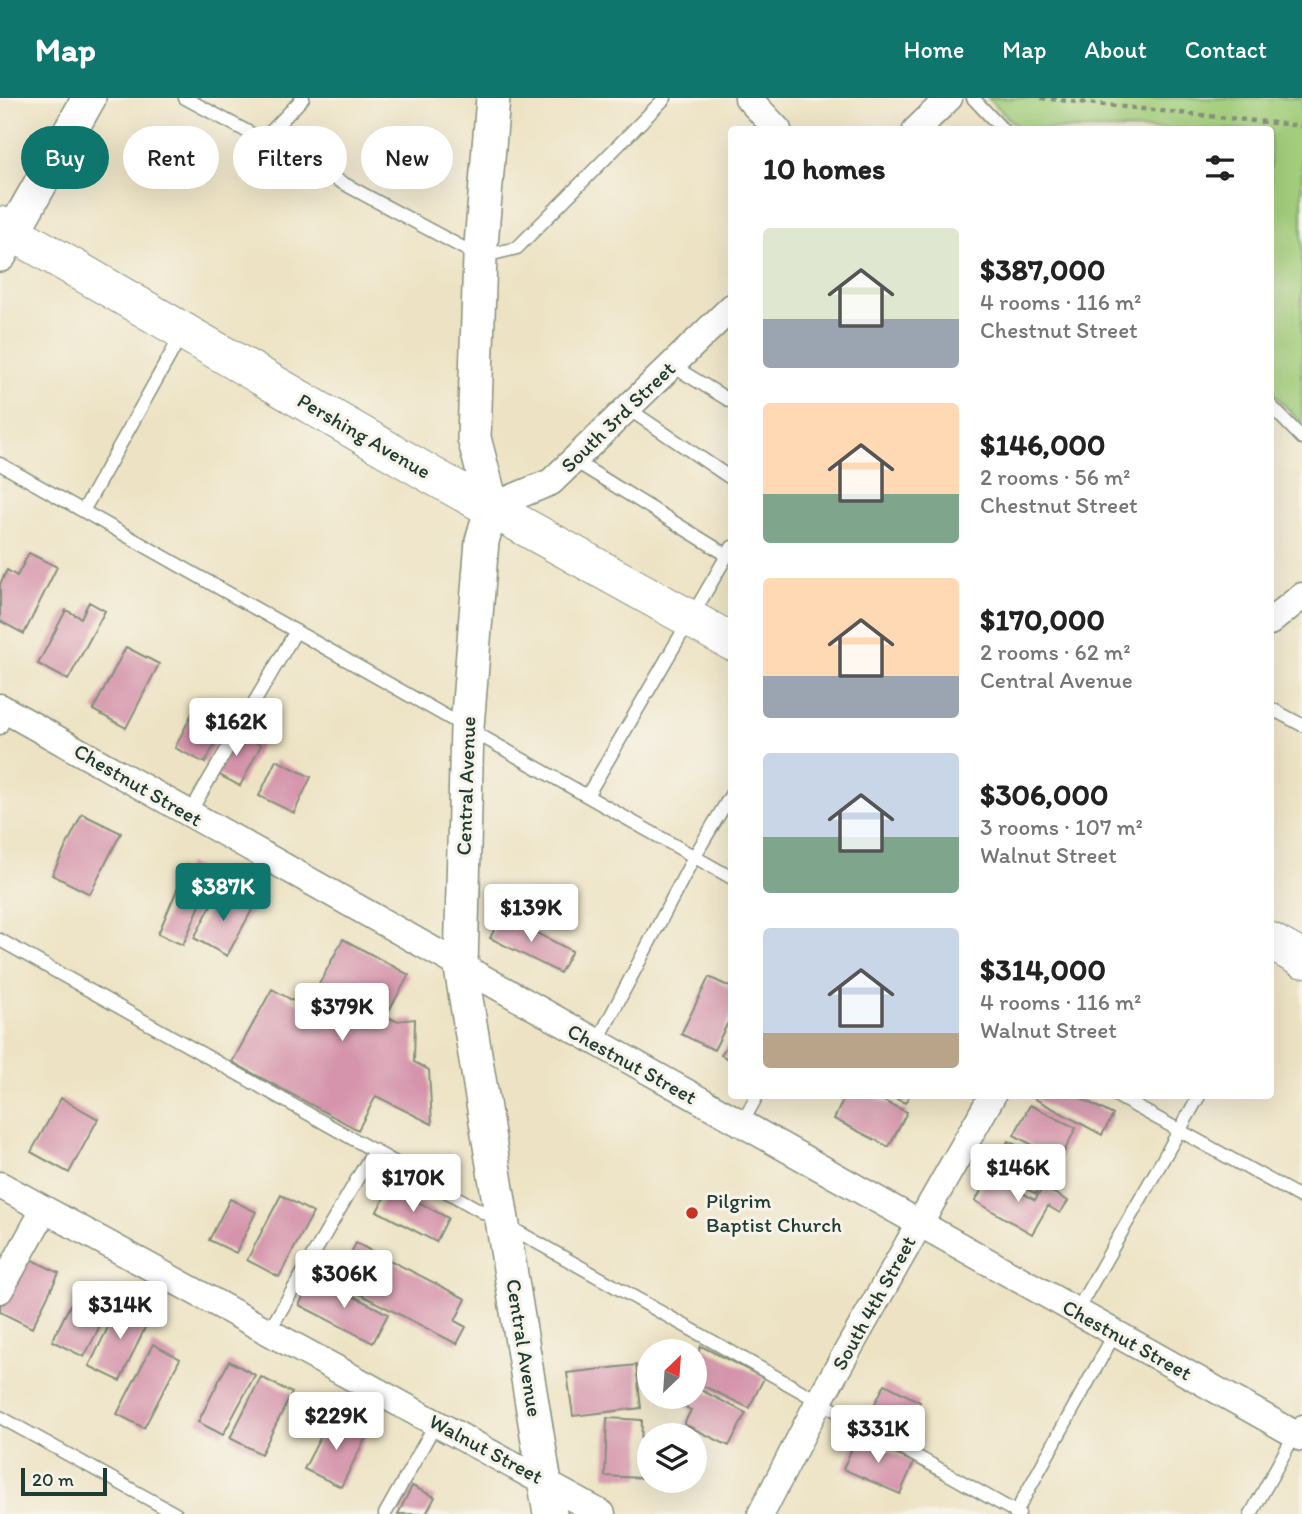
<!DOCTYPE html>
<html lang="en">
<head>
<meta charset="utf-8">
<style>
  body { margin:0; font-family:Itim,sans-serif; background:#f6f6f6; color:#222; height:100vh; display:flex; flex-direction:column; font-size:26px; white-space:nowrap }
  * { box-sizing:border-box; margin:0 }
  p { font-size:23px; color:#767676 }
  .icon { flex:none; width:38px; height:38px; fill:none; stroke:currentColor; stroke-width:2; stroke-linecap:round; stroke-linejoin:round }
  .map { position:relative; flex:1; overflow:hidden }
  .side { position:absolute; left:728px; top:28px; width:546px; height:973px; display:flex; flex-direction:column; background:#fff; border-radius:7px; box-shadow:0 7px 28px #0002 }
  .side>* { flex:none }
  .guide { position:absolute; left:21px; top:28px; width:602px; height:63px; display:flex; gap:14px }
  .needle { width:46px; rotate:25deg }
  .tools { position:absolute; left:637px; top:1241px; display:grid; gap:14px }
  .tools a { display:grid; place-items:center; width:70px; height:70px; border-radius:50%; background:#fff; box-shadow:0 7px 28px #0002; font-size:35px }
  .scale { position:absolute; left:21px; bottom:18px; width:86px; box-sizing:border-box; padding-left:7px; border:4px solid #1f3d34; border-top:0; font-size:19px; line-height:24px; white-space:nowrap; color:#1f3d34; -webkit-text-stroke:5px #f7f3e8; paint-order:stroke }
  .price { position:absolute; translate:-50% -60px; padding:0 16px; border-radius:7px; background:#fff; color:#222; font-size:23px; line-height:46px; filter:drop-shadow(0 2px 4px #0008) }
  .price::after { content:''; position:absolute; left:50%; top:42px; width:21px; height:16px; margin-left:-10px; background:inherit; clip-path:polygon(0 0,100% 0,50% 100%) }
  .price.on { background:#0f766e; color:#fff }
  ul { padding:0; list-style:none }
  li { display:flex; align-items:center; gap:21px; height:175px; padding:0 35px }
  li span { display:grid; place-items:center; flex:none; width:196px; height:140px; border-radius:7px; color:#555 }
  li>.icon { margin-inline-start:auto }
  span .icon { width:84px; height:84px; fill:#fffc; stroke-width:1 }
  li b { font-size:30px }
  h2 { display:flex; justify-content:space-between; align-items:center; height:84px; padding:0 35px; font-size:30px }
  .pill { padding:0 24px; border-radius:32px; background:#fff; box-shadow:0 7px 28px #0002; font-size:24px; line-height:63px }
  .pill.on { background:#0f766e; color:#fff }
  header { display:flex; align-items:center; gap:42px; box-sizing:border-box; height:98px; padding:0 35px; background:#0f766e; color:#fff }
  header strong { font-size:33px }
  nav { display:flex; gap:38px; margin-inline-start:auto; font-size:24px }
  .map>svg:first-child { display:block }
  .green { fill:#a3ce7b; stroke:#618658; stroke-width:2 }
  .building { fill:#d594ac }
  .lines { fill:none; stroke-linecap:round; stroke-linejoin:round }
  .service-casing { stroke:#86907c; stroke-width:15 }
  .minor-casing { stroke:#86907c; stroke-width:29 }
  .tertiary-casing { stroke:#86907c; stroke-width:36 }
  .secondary-casing { stroke:#86907c; stroke-width:39 }
  .path { stroke:#86907c; stroke-width:4.5; stroke-dasharray:5 5; stroke-linecap:butt }
  .service { stroke:#fff; stroke-width:12 }
  .minor { stroke:#fff; stroke-width:26 }
  .tertiary { stroke:#fff; stroke-width:33 }
  .secondary { stroke:#fff; stroke-width:37 }
  .poi-dot { fill:#c8321e; stroke:#f7f3e8; stroke-width:2.5 }
  .labels { text-anchor:middle; stroke-width:6; stroke-linejoin:round; paint-order:stroke }
  .street-label { font-size:21px; fill:#1f3d34; stroke:#f7f3e8 }
  .poi-label { font-size:21px; fill:#1f3d34; stroke:#f7f3e8; text-anchor:start }
</style>
</head>
<body>
<header>
<strong>Map</strong>
<nav><a>Home</a><a>Map</a><a>About</a><a>Contact</a></nav>
</header>
<div class="map">
<svg width="1302" height="1416" viewBox="0 0 1302 1416">
  <rect width="100%" height="100%" fill="#f7f3e8"/>
  <filter id="ink" filterUnits="userSpaceOnUse"><feTurbulence type="fractalNoise" baseFrequency=".0143" numOctaves="2"/><feDisplacementMap in="SourceGraphic" scale="14" xChannelSelector="R" yChannelSelector="G"/><feConvolveMatrix kernelMatrix="1 2 1 2 8 2 1 2 1" color-interpolation-filters="sRGB"/></filter>
  <filter id="wash" filterUnits="userSpaceOnUse"><feTurbulence type="fractalNoise" baseFrequency=".00686" numOctaves="4" result="noise"/><feDisplacementMap in="SourceGraphic" scale="28" xChannelSelector="R" yChannelSelector="G"/><feGaussianBlur stdDeviation="1.57" result="paint"/><feColorMatrix in="noise" values="0 0 0 0 0 0 0 0 0 0 0 0 0 0 0 0 0 1.4 0 .05"/><feComposite in="paint" operator="in"/></filter>
  <g filter="url(#wash)">
    <rect width="100%" height="100%" fill="#ede3c4"/>
    <path class="green" d="M988 0H1302V326L1271 293 1270 32 1019 31Z"/>
    <g id="blocks">
      <path class="building" d="M29 455 57 469 24 536 0 523V486L7 472 17 478Z
        M89 504 105 513 68 582 38 566 66 512 81 520Z
        M126 549 159 566 126 630 93 612Z
        M199 601 230 616 205 665 175 650Z
        M231 632 261 647 240 688 210 672Z
        M276 662 311 679 294 715 259 698Z
        M82 716 121 735 90 796 52 777Z
        M188 766 213 777 183 847 158 836Z
        M219 792 253 810 227 858 194 840Z
        M502 817 572 853 560 875 490 840Z
        M343 841 409 877 386 918 396 923 415 921 414 964 429 972 432 1026 376 998 358 1032 232 964 272 891 317 916 330 894 318 888Z
        M709 879 732 890V917L714 952 681 936Z
        M732 938V963L721 957Z
        M845 998H873L907 1014 889 1049 834 1021Z
        M890 998H909L905 1005Z
        M1037 998H1077L1113 1017 1102 1037 1035 1001Z
        M61 1000 98 1021 69 1075 31 1054Z
        M1030 1007 1076 1030 1060 1062 1014 1037Z
        M1008 1043 1052 1066 1036 1096 992 1073Z
        M991 1077 1035 1102 1043 1089 1068 1103 1060 1115 1048 1108 1032 1136 975 1103Z
        M390 1089 448 1120 436 1144 377 1113Z
        M281 1097 313 1115 279 1179 247 1162Z
        M230 1101 256 1114 236 1155 209 1142Z
        M356 1145 466 1201 455 1223 466 1229 457 1246 336 1184Z
        M25 1158 59 1175 32 1230 0 1214V1207Z
        M314 1178 388 1216 373 1245 299 1207Z
        M79 1189 112 1205 84 1259 52 1243Z
        M121 1203 151 1217 120 1283 89 1268Z
        M153 1246 180 1261 144 1330 117 1316Z
        M701 1248 764 1280 749 1310 695 1284V1262Z
        M229 1263 255 1277 223 1337 198 1324Z
        M636 1267 641 1310 573 1318 567 1275Z
        M261 1279 292 1295 261 1356 230 1340Z
        M885 1286 920 1304 904 1335 869 1317Z
        M695 1289 746 1315 729 1348 684 1326 691 1312 676 1305 679 1298H695Z
        M331 1318 367 1337 341 1389 304 1371Z
        M607 1320 642 1322 640 1380 605 1378Z
        M857 1339 914 1364 900 1396 843 1371Z
        M412 1388 435 1399 426 1416H398Z"/>
    </g>
  </g>
  <g filter="url(#ink)">
    <use href="#blocks" fill-opacity="0" stroke="#86907c" stroke-width="2"/>
    <g class="lines">
      <defs>
        <path id="service" d="M185 0 480 159 517 150 665 0
          M973 0 1003 32
          M263 42 303 0
          M671 267 732 304
          M1270 307 1302 340
          M627 310 732 381
          M573 362 727 457
          M0 366 732 780
          M83 413 182 236
          M1270 610 1302 627
          M0 630 9 614
          M587 698 732 449
          M189 716 296 533
          M0 842 1019 1416
          M596 946 694 759 732 695
          M1117 998 1302 1100
          M741 1027 757 998
          M1076 1214 1199 998
          M269 1233 374 1052
          M0 1319 176 1416
          M385 1416 436 1325
          M1015 1416 1115 1235
          M1251 1416 1302 1323"/>
        <path id="minor" d="M748 0 778 32
          M916 32 949 0
          M492 408 551 384 732 209
          M1270 524 1302 498
          M0 609 1302 1340
          M0 1087 602 1416
          M0 1192 44 1112
          M761 1416 819 1303 992 998"/>
        <path id="tertiary" d="M493 0 480 159 474 340 492 408 482 443 467 629 461 870 550 1416
          M0 157 89 0"/>
        <path id="secondary" d="M0 127 433 378 732 544
          M1270 843 1302 861"/>
      </defs>
      <use href="#service" class="service-casing"/>
      <use href="#minor" class="minor-casing"/>
      <use href="#tertiary" class="tertiary-casing"/>
      <use href="#secondary" class="secondary-casing"/>
      <path class="path" d="M1041 0 1302 28"/>
      <use href="#service" class="service"/>
      <use href="#minor" class="minor"/>
      <use href="#tertiary" class="tertiary"/>
      <use href="#secondary" class="secondary"/>
    </g>
  </g>
  <circle class="poi-dot" cx="692" cy="1115" r="7"/>
  <g class="labels">
    <g class="street-label">
      <text transform="translate(618 319) rotate(-44)" y="7">South 3rd Street</text>
      <text transform="translate(364 338) rotate(30)" y="7">Pershing Avenue</text>
      <text transform="translate(138 687) rotate(30)" y="7">Chestnut Street</text>
      <text transform="translate(466 688) rotate(-88)" y="7">Central Avenue</text>
      <text transform="translate(632 966) rotate(29)" y="7">Chestnut Street</text>
      <text transform="translate(874 1205) rotate(-61)" y="7">South 4th Street</text>
      <text transform="translate(1127 1242) rotate(29)" y="7">Chestnut Street</text>
      <text transform="translate(524 1250) rotate(81)" y="7">Central Avenue</text>
      <text transform="translate(486 1351) rotate(28)" y="7">Walnut Street</text>
    </g>
    <g class="poi-label">
      <text x="706" y="1110">Pilgrim<tspan x="706" dy="24">Baptist Church</tspan></text>
    </g>
  </g>
</svg>
<div class="tools">
<a><svg class="needle" viewBox="-14 -14 28 28"><path d="M0-13l5 13h-10z" fill="#e53935"/><path d="M0 13l5-13h-10z" fill="#767676"/></svg></a>
<a><svg class="icon" aria-label="layers" viewBox="0 0 24 24"><path d="M12 4l9 5-9 5-9-5zM3 14l9 5 9-5"/></svg></a>
</div>
<div class="scale">20 m</div>
<b class="price" style="left:236px;top:660px">$162K</b>
<b class="price on" style="left:223px;top:825px">$387K</b>
<b class="price" style="left:531px;top:846px">$139K</b>
<b class="price" style="left:342px;top:945px">$379K</b>
<b class="price" style="left:1018px;top:1106px">$146K</b>
<b class="price" style="left:413px;top:1116px">$170K</b>
<b class="price" style="left:344px;top:1212px">$306K</b>
<b class="price" style="left:120px;top:1243px">$314K</b>
<b class="price" style="left:336px;top:1354px">$229K</b>
<b class="price" style="left:878px;top:1367px">$331K</b>
<div class="guide">
<a class="pill on">Buy</a>
<a class="pill">Rent</a>
<a class="pill">Filters</a>
<a class="pill">New</a>
</div>
<section class="side">
<h2>10 homes<svg class="icon" aria-label="filters" viewBox="0 0 24 24"><path d="M4 7h16M4 17h16"/><circle cx="9" cy="7" r="2"/><circle cx="15" cy="17" r="2"/></svg></h2>
<ul>
<li><span style="background:linear-gradient(#dfe7d0 65%,#9aa5b1 0)"><svg class="icon" aria-label="home" viewBox="0 0 24 24"><path d="M3 11l9-7 9 7M6 9v11h12V9"/></svg></span><div><b>$387,000</b><p>4 rooms · 116 m²</p><p>Chestnut Street</p></div></li>
<li><span style="background:linear-gradient(#ffd9b3 65%,#7fa58c 0)"><svg class="icon" aria-label="home" viewBox="0 0 24 24"><path d="M3 11l9-7 9 7M6 9v11h12V9"/></svg></span><div><b>$146,000</b><p>2 rooms · 56 m²</p><p>Chestnut Street</p></div></li>
<li><span style="background:linear-gradient(#ffd9b3 70%,#9aa5b1 0)"><svg class="icon" aria-label="home" viewBox="0 0 24 24"><path d="M3 11l9-7 9 7M6 9v11h12V9"/></svg></span><div><b>$170,000</b><p>2 rooms · 62 m²</p><p>Central Avenue</p></div></li>
<li><span style="background:linear-gradient(#c9d6e8 60%,#7fa58c 0)"><svg class="icon" aria-label="home" viewBox="0 0 24 24"><path d="M3 11l9-7 9 7M6 9v11h12V9"/></svg></span><div><b>$306,000</b><p>3 rooms · 107 m²</p><p>Walnut Street</p></div></li>
<li><span style="background:linear-gradient(#c9d6e8 75%,#b9a48a 0)"><svg class="icon" aria-label="home" viewBox="0 0 24 24"><path d="M3 11l9-7 9 7M6 9v11h12V9"/></svg></span><div><b>$314,000</b><p>4 rooms · 116 m²</p><p>Walnut Street</p></div></li>
</ul>
</section>
</div>
</body>
</html>
